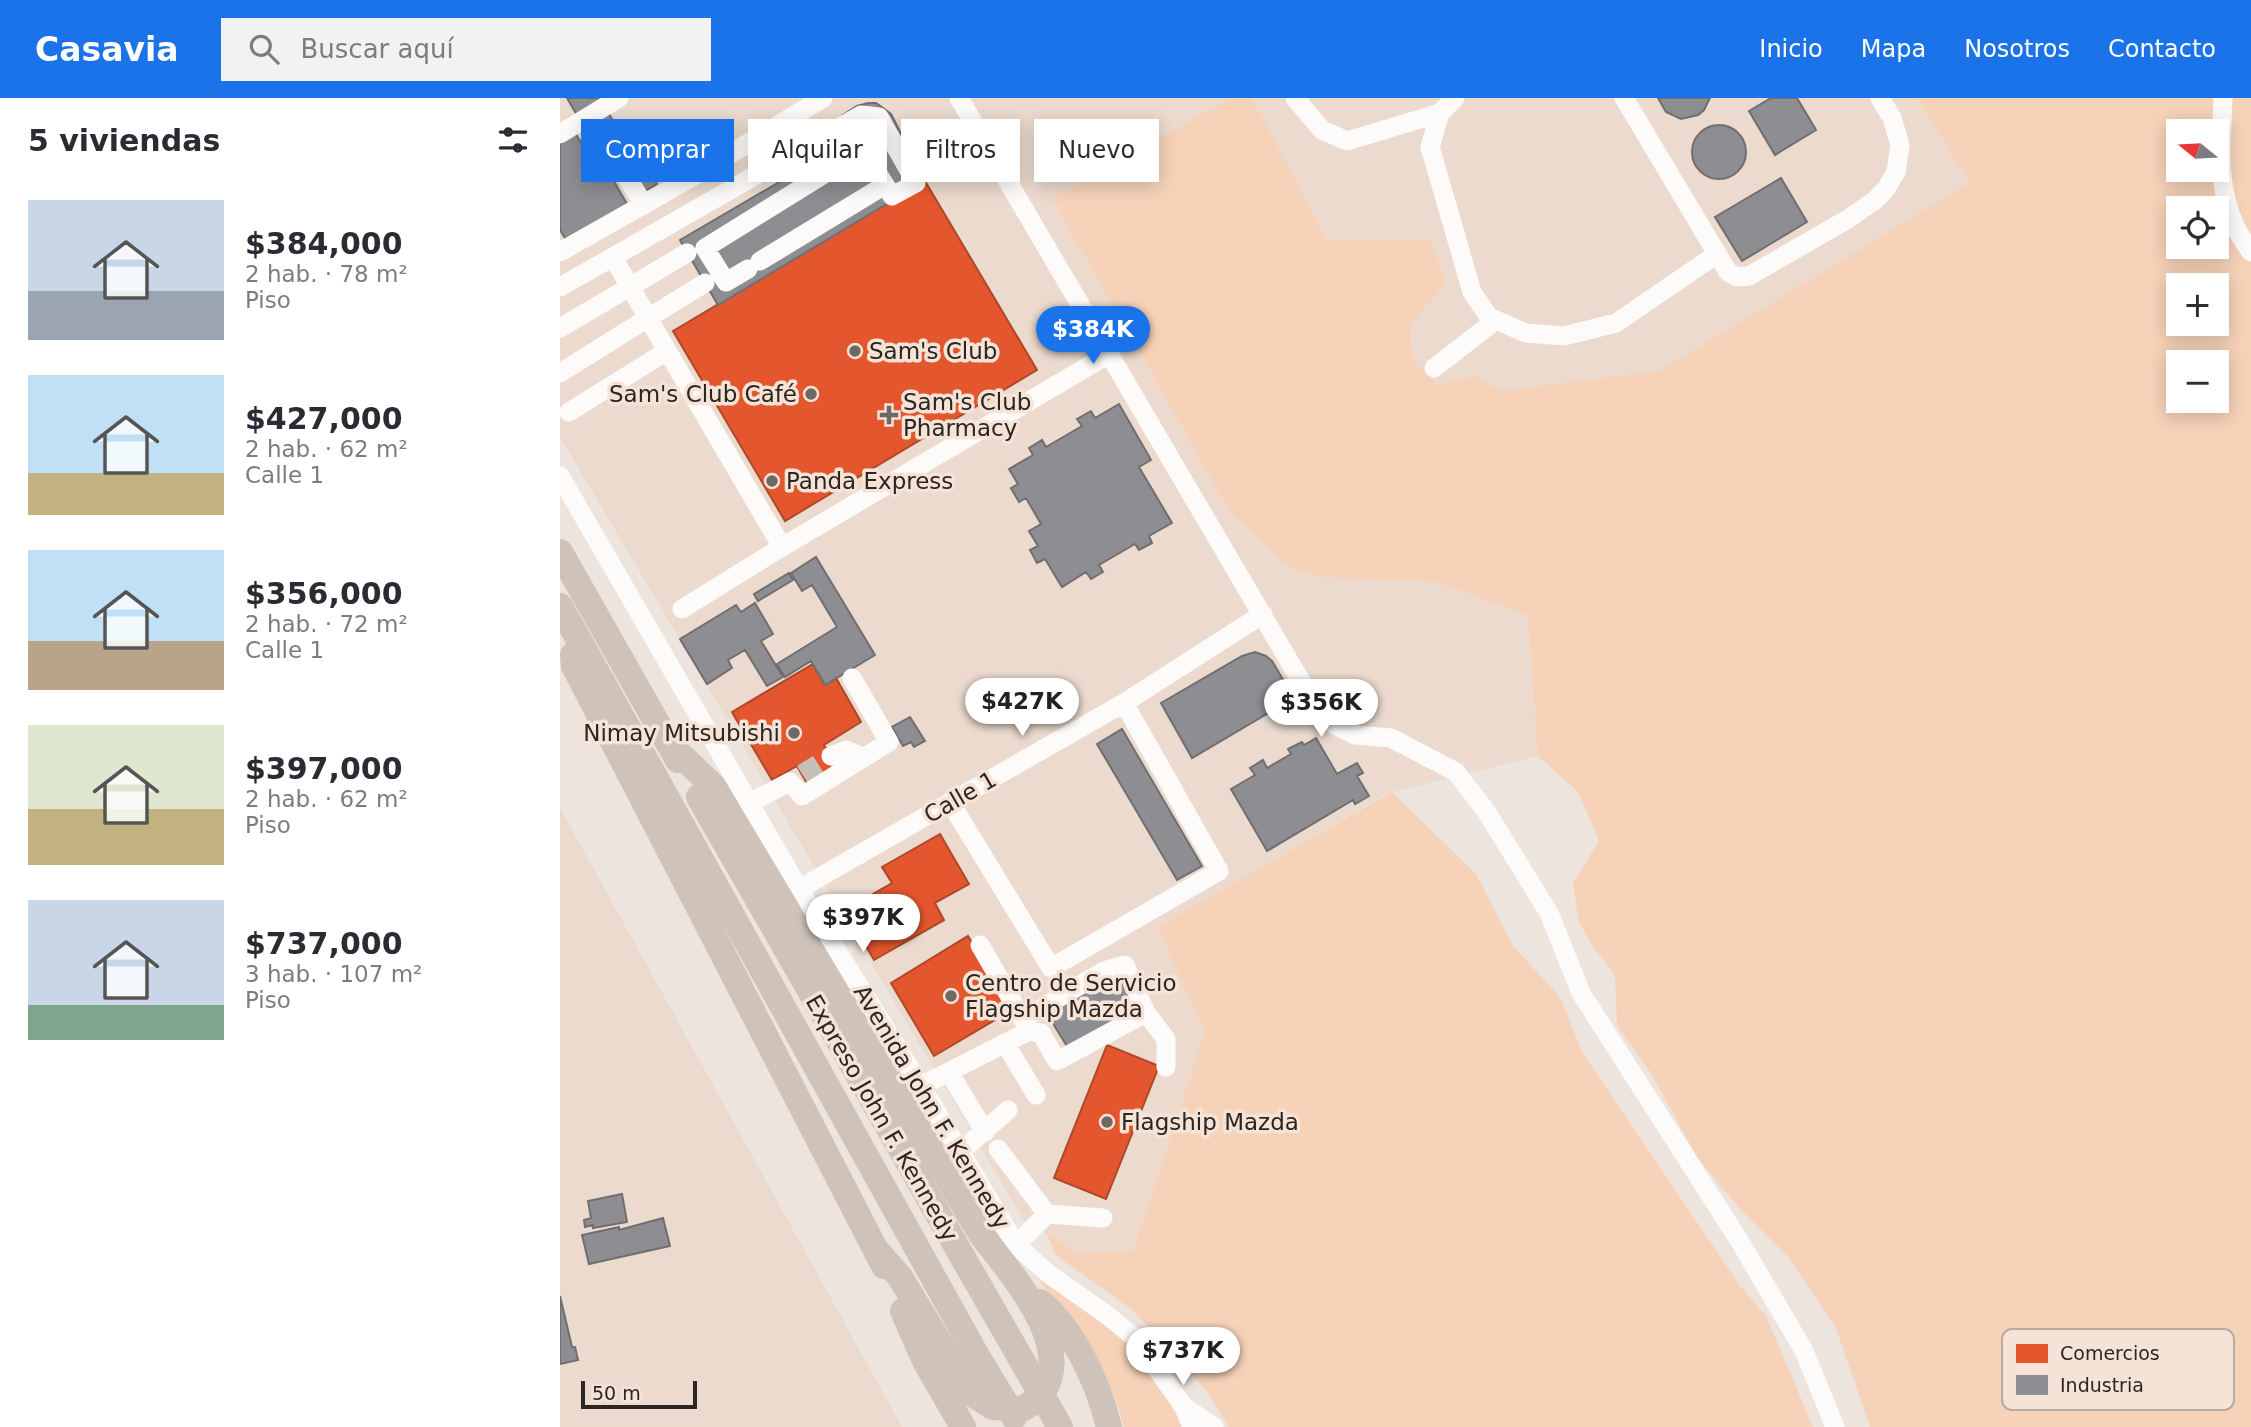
<!DOCTYPE html>
<html lang="es">
<head>
<meta charset="utf-8">
<style>
  body { margin:0; font-family:"DejaVu Sans",sans-serif; background:#f2f2f3; color:#2b2b33; height:100vh; display:flex; flex-direction:column; font-size:26px; white-space:nowrap }
  * { box-sizing:border-box; margin:0 }
  p { font-size:23px; color:#7c7c81 }
  .icon { flex:none; width:38px; height:38px; fill:none; stroke:currentColor; stroke-width:2; stroke-linecap:round; stroke-linejoin:round }
  .map { position:relative; flex:1; overflow:hidden }
  .panel { display:flex; flex-direction:column; background:#fff; width:560px }
  .panel>* { flex:none }
  .top-card { position:absolute; left:21px; top:21px; width:665px; height:63px; display:flex; gap:14px }
  .needle { width:46px; rotate:288deg }
  .fabs { position:absolute; left:1606px; top:21px; display:grid; gap:14px }
  .fabs a { display:grid; place-items:center; width:63px; height:63px; border-radius:0px; background:#fff; box-shadow:0 4px 18px #0003; font-size:35px }
  .scale { position:absolute; left:21px; bottom:18px; width:116px; box-sizing:border-box; padding-left:7px; border:4px solid #2c2521; border-top:0; font-size:19px; line-height:24px; white-space:nowrap; color:#2c2521; -webkit-text-stroke:5px #f4e3d6; paint-order:stroke }
  .price { position:absolute; translate:-50% -60px; padding:0 16px; border-radius:24px; background:#fff; color:#222; font-size:23px; line-height:46px; filter:drop-shadow(0 2px 4px #0008) }
  .price::after { content:''; position:absolute; left:50%; top:42px; width:21px; height:16px; margin-left:-10px; background:inherit; clip-path:polygon(0 0,100% 0,50% 100%) }
  .price.current { background:#1a73e8; color:#fff }
  ul { padding:0; list-style:none }
  li { display:flex; align-items:center; gap:21px; height:175px; padding:0 28px }
  li span { display:grid; place-items:center; flex:none; width:196px; height:140px; border-radius:0px; color:#555 }
  li>.icon { margin-inline-start:auto }
  span .icon { width:84px; height:84px; fill:#fffc; stroke-width:1 }
  li b { font-size:30px }
  h2 { display:flex; justify-content:space-between; align-items:center; height:84px; padding:0 28px; font-size:30px }
  .tag { padding:0 24px; border-radius:0px; background:#fff; box-shadow:0 4px 18px #0003; font-size:24px; line-height:63px }
  .tag.current { background:#1a73e8; color:#fff }
  header { display:flex; align-items:center; gap:42px; box-sizing:border-box; height:98px; padding:0 35px; background:#1a73e8; color:#fff }
  header strong { font-size:33px }
  nav { display:flex; gap:38px; margin-inline-start:auto; font-size:24px }
  .search { width:490px; height:63px; background:#f2f2f3; display:flex; align-items:center; gap:18px; box-sizing:border-box; padding:0 24px; border-radius:0px; color:#7c7c81; font-size:26px }
  main { display:flex; flex:1; min-height:0 }
  .map>svg:first-child { display:block }
  .built { fill:#ebdacd }
  .green { fill:#f6d2b8; fill-rule:evenodd }
  .shops { fill:#e4572e; stroke:#ad482a; stroke-width:2 }
  .industry { fill:#8d8d92; stroke:#706e70; stroke-width:2 }
  .lines { fill:none; stroke-linecap:round; stroke-linejoin:round }
  .minor-tunnel { stroke:#c6beb7; stroke-width:19; stroke-dasharray:19 10; stroke-linecap:butt }
  .minor { stroke:#fcfbfa; stroke-width:19 }
  .highway { stroke:#cfc2b9; stroke-width:26 }
  .poi-dot { fill:#706863; stroke:#f4e3d6; stroke-width:2.5 }
  .labels { text-anchor:middle; stroke-width:7; stroke-linejoin:round; paint-order:stroke }
  .poi-label { font-size:23px; fill:#2c2521; stroke:#f4e3d6; text-anchor:start }
  .street-label { font-size:23px; fill:#2c2521; stroke:#f4e3d6 }
  .key { fill:#f4e3d6; stroke:#b8aaa0; stroke-width:2 }
  .key-label { font-size:19px; fill:#2c2521 }
</style>
</head>
<body>
<header>
<strong>Casavia</strong>
<div class="search"><svg class="icon" aria-label="search" viewBox="0 0 24 24"><circle cx="10" cy="10" r="6"/><path d="M15 15l6 6"/></svg>Buscar aquí</div>
<nav><a>Inicio</a><a>Mapa</a><a>Nosotros</a><a>Contacto</a></nav>
</header>
<main>
<section class="panel">
<h2>5 viviendas<svg class="icon" aria-label="filters" viewBox="0 0 24 24"><path d="M4 7h16M4 17h16"/><circle cx="9" cy="7" r="2"/><circle cx="15" cy="17" r="2"/></svg></h2>
<ul>
<li><span style="background:linear-gradient(#c9d6e8 65%,#9aa5b1 0)"><svg class="icon" aria-label="home" viewBox="0 0 24 24"><path d="M3 11l9-7 9 7M6 9v11h12V9"/></svg></span><div><b>$384,000</b><p>2 hab. · 78 m²</p><p>Piso</p></div></li>
<li><span style="background:linear-gradient(#bfe0f5 70%,#c2b280 0)"><svg class="icon" aria-label="home" viewBox="0 0 24 24"><path d="M3 11l9-7 9 7M6 9v11h12V9"/></svg></span><div><b>$427,000</b><p>2 hab. · 62 m²</p><p>Calle 1</p></div></li>
<li><span style="background:linear-gradient(#bfe0f5 65%,#b9a48a 0)"><svg class="icon" aria-label="home" viewBox="0 0 24 24"><path d="M3 11l9-7 9 7M6 9v11h12V9"/></svg></span><div><b>$356,000</b><p>2 hab. · 72 m²</p><p>Calle 1</p></div></li>
<li><span style="background:linear-gradient(#dfe7d0 60%,#c2b280 0)"><svg class="icon" aria-label="home" viewBox="0 0 24 24"><path d="M3 11l9-7 9 7M6 9v11h12V9"/></svg></span><div><b>$397,000</b><p>2 hab. · 62 m²</p><p>Piso</p></div></li>
<li><span style="background:linear-gradient(#c9d6e8 75%,#7fa58c 0)"><svg class="icon" aria-label="home" viewBox="0 0 24 24"><path d="M3 11l9-7 9 7M6 9v11h12V9"/></svg></span><div><b>$737,000</b><p>3 hab. · 107 m²</p><p>Piso</p></div></li>
</ul>
</section>
<div class="map">
<svg width="1691" height="1329" viewBox="0 0 1691 1329">
  <rect width="100%" height="100%" fill="#ede4dd"/>
  <path class="built" d="M0 0H671L492 101 670 414 728 468 759 479 876 484 968 517 978 658 828 695 597 829 645 933 573 1153 521 1156 463 1121 0 339Z
    M692 0H1357L1411 85 1100 273 941 293 915 278 877 286 854 264 849 229 886 185 767 142Z
    M0 710 342 1329H0Z"/>
  <path class="green" d="M671 0H692L767 142H871L886 185 849 229 854 264 877 286 915 278 941 293 1100 273 1410 85 1357 0H1691V1329H1310L1276 1230 1228 1159 1179 1110 1137 1059 1091 975 1057 928 1055 877 1032 847 1019 824 1013 785 1039 743 1018 694 978 658 968 517 876 484 759 479 728 468 670 414 492 101ZM1619 33H1657V72H1619ZM1619 110H1657V149H1619ZM1619 187H1657V226H1619ZM1619 264H1657V303H1619Z
    M832 694 916 776 953 848 1000 899 1022 954 1180 1188 1206 1218 1253 1329H669L648 1295 611 1252 570 1210 496 1157 486 1135 521 1156 573 1153 645 933 597 829Z
    M482 1182 563 1240 593 1276 623 1329H564C554 1283 512 1219 480 1184Z"/>
  <path class="shops" d="M365 83 477 272 225 423 113 233Z
    M253 566 265 587 276 580 301 624 264 647 278 669 248 687 237 668 212 682 172 614Z
    M380 736 409 786 375 805 384 822 314 862 285 812 332 785 322 769Z
    M408 838 452 912 374 958 331 885Z
    M547 947 599 968 546 1101 494 1080Z"/>
  <path class="industry" d="M7 0H51L18 19Z
    M1098 0H1150L1144 12 1138 17 1121 21 1106 14Z
    M1211 0H1237L1256 32 1215 57 1189 13Z
    M308 5H316L331 16 365 83 158 207 120 142 315 28 283 17 297 8Z
    M49 16 80 68 85 65 97 86 80 96 37 23Z
    M1132 54a27 27 0 1 1 54 0a27 27 0 1 1-54 0Z
    M16 36 25 52 33 47 67 106 6 142 0 132V46Z
    M1221 80 1247 124 1182 163 1155 119Z
    M559 306 591 362 579 369 612 425 589 438 592 445 579 452 575 446 539 467 543 474 531 481 526 474 502 489 485 461 477 465 470 452 478 448 469 433 481 426 466 400 459 404 451 390 458 386 449 371 473 357 469 350 482 342 486 349 522 328 517 321 531 313 535 320Z
    M256 459 315 557 265 587 251 563 225 579 217 566 277 529 252 487 242 493 231 475Z
    M229 475 233 482 198 503 194 496Z
    M195 505 213 536 201 543 223 579 207 588 185 552 168 562 172 570 147 586 120 541 176 507 181 514Z
    M695 554 706 558 712 563 734 600 632 660 601 605 682 558Z
    M350 619 365 643 354 649 351 644 343 648 332 629Z
    M562 631 642 768 617 782 537 646Z
    M756 640 777 676 797 665 803 675 797 678 809 698 795 706 793 702 707 753 671 691 695 677 690 670 703 662 707 670 731 656 728 651 742 644 744 647Z
    M555 872 577 909 508 950 489 919 497 914 494 909Z
    M62 1096 67 1124 33 1130V1127L25 1129 24 1122 31 1120 28 1103Z
    M103 1120 110 1148 29 1166 22 1137 59 1129V1132Z
    M0 1198 12 1249H15L18 1262 0 1266Z"/>
  <g class="lines">
    <path class="minor-tunnel" d="M242 676 271 658"/>
    <path class="minor" d="M399 0 742 585 775 627 795 637 831 640 896 674 926 713 989 815 1021 895 1182 1147 1244 1253 1275 1329
      M735 0 762 32 787 43 880 15
      M895 0 880 15 870 49 912 194 929 219 966 235 1004 238 1056 225 1157 156
      M1064 0 1168 174 1177 179 1189 178 1288 121 1314 103 1326 91 1336 74 1340 47 1332 20 1320 0
      M1663 0C1661 56 1654 106 1691 154
      M30 18 84 107
      M0 36 59 0
      M0 154 127 82 263 0
      M53 159 301 17 319 19 356 85 332 98 303 52 145 150 166 184 188 171
      M200 163 325 87
      M0 189 53 159 88 220 145 185
      M0 230 127 155
      M874 270 936 222
      M0 275 88 220 222 449 122 511
      M9 314 107 253
      M0 378 239 791 361 988 456 1147 490 1177 547 1217 575 1240 624 1309
      M222 449 549 256
      M271 658 286 652 304 660
      M390 704 491 870 659 773 564 605
      M189 705 230 684 242 698 329 644 292 580
      M239 791 564 605 703 516
      M420 847 469 932
      M586 915 606 941V969
      M445 945 476 997
      M389 974 425 1034
      M361 988 469 933 481 935 497 963 586 915 565 867 544 873 463 921
      M438 1051 487 1116 456 1147
      M400 1054 448 1012
      M487 1116 543 1120
      M632 1329 624 1309 654 1329"/>
    <path class="highway" d="M0 454 118 662
      M0 508 417 1258 454 1319
      M13 557 14 568 324 1168
      M110 647 153 688 421 1136C449 1174 515 1245 483 1294 478 1302 469 1307 462 1311L433 1309 409 1294 340 1179 317 1153
      M139 699 500 1329
      M480 1204C515 1233 538 1285 549 1329
      M343 1213 365 1263 403 1329"/>
  </g>
  <g class="poi-dot">
    <circle cx="295" cy="253" r="7"/>
    <circle cx="251" cy="296" r="7"/>
    <path d="M325.5 306.5h7v7h7v7h-7v7h-7v-7h-7v-7h7z"/>
    <circle cx="212" cy="383" r="7"/>
    <circle cx="234" cy="635" r="7"/>
    <circle cx="391" cy="898" r="7"/>
    <circle cx="547" cy="1024" r="7"/>
  </g>
  <g class="labels">
    <g class="poi-label">
      <text x="309" y="261">Sam's Club</text>
      <text x="237" y="304" text-anchor="end">Sam's Club Café</text>
      <text x="343" y="312">Sam's Club<tspan x="343" dy="26">Pharmacy</tspan></text>
      <text x="226" y="391">Panda Express</text>
      <text x="220" y="643" text-anchor="end">Nimay Mitsubishi</text>
      <text x="405" y="893">Centro de Servicio<tspan x="405" dy="26">Flagship Mazda</tspan></text>
      <text x="561" y="1032">Flagship Mazda</text>
    </g>
    <g class="street-label">
      <text transform="translate(400 699) rotate(-30)" y="8">Calle 1</text>
      <text transform="translate(372 1009) rotate(59)" y="8">Avenida John F. Kennedy</text>
      <text transform="translate(322 1020) rotate(60)" y="8">Expreso John F. Kennedy</text>
    </g>
  </g>
  <rect x="1442" y="1231" width="232" height="81" rx="10" class="key"/>
  <rect x="1456" y="1246" width="32" height="19" fill="#e4572e"/>
  <rect x="1456" y="1277" width="32" height="20" fill="#8d8d92"/>
  <g class="key-label">
    <text x="1500" y="1262">Comercios</text>
    <text x="1500" y="1294">Industria</text>
  </g>
</svg>
<div class="fabs">
<a><svg class="needle" viewBox="-14 -14 28 28"><path d="M0-13l5 13h-10z" fill="#e53935"/><path d="M0 13l5-13h-10z" fill="#7c7c81"/></svg></a>
<a><svg class="icon" aria-label="locate" viewBox="0 0 24 24"><circle cx="12" cy="12" r="6"/><path d="M12 2v4M12 18v4M2 12h4M18 12h4"/></svg></a>
<a>+</a>
<a>−</a>
</div>
<div class="scale">50 m</div>
<b class="price current" style="left:533px;top:268px">$384K</b>
<b class="price" style="left:462px;top:640px">$427K</b>
<b class="price" style="left:761px;top:641px">$356K</b>
<b class="price" style="left:303px;top:856px">$397K</b>
<b class="price" style="left:623px;top:1289px">$737K</b>
<div class="top-card">
<a class="tag current">Comprar</a>
<a class="tag">Alquilar</a>
<a class="tag">Filtros</a>
<a class="tag">Nuevo</a>
</div>
</div>
</main>
</body>
</html>
